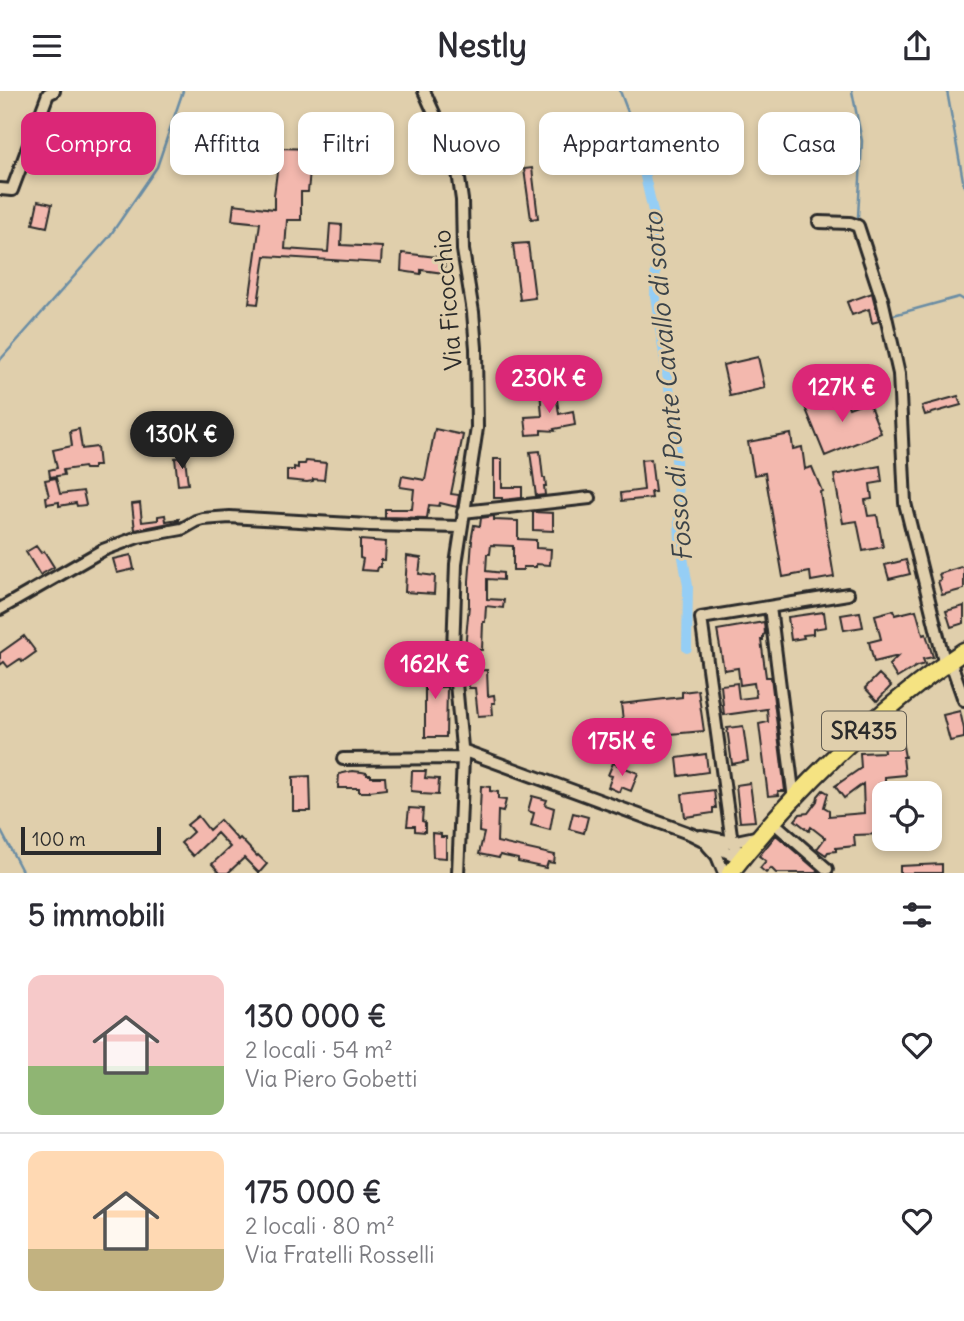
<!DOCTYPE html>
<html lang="it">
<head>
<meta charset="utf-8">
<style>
  body { margin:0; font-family:Delius,sans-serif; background:#f2f2f3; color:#2b2b33; height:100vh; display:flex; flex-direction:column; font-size:26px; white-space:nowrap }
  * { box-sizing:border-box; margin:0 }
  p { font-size:23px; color:#7c7c81 }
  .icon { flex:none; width:38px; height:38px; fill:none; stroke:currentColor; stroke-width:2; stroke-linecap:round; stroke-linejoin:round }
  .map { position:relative; height:782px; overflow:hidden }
  .details { display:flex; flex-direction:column; background:#fff; flex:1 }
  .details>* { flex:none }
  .guide { position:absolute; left:21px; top:21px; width:922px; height:63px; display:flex; gap:14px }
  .buttons { position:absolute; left:872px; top:690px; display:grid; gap:14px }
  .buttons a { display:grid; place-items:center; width:70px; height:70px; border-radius:14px; background:#fff; box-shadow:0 4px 10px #0003; font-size:35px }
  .scale { position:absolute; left:21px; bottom:18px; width:140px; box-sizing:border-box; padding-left:7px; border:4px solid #2b2b2b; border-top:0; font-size:19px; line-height:24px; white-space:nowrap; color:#2b2b2b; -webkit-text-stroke:5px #e0cfac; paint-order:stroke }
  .price { position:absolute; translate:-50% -60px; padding:0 16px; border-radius:24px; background:#db2777; color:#fff; font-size:23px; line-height:46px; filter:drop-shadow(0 2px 4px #0008) }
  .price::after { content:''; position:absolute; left:50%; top:42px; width:21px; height:16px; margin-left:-10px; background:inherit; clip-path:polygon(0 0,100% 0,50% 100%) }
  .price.selected { background:#222; color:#fff }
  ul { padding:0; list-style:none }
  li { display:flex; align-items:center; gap:21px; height:175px; padding:0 28px }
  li+li { border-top:2px solid #e1e1e2 }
  li span { display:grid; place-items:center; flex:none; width:196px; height:140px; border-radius:14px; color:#555 }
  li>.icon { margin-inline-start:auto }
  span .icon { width:84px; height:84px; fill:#fffc; stroke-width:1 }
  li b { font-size:30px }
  h2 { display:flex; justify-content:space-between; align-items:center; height:84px; padding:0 28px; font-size:30px }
  .chip { padding:0 24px; border-radius:14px; background:#fff; box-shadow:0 4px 10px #0003; font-size:24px; line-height:63px }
  .chip.selected { background:#db2777; color:#fff }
  header { display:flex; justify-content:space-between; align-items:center; height:91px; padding:0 28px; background:#fff; font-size:32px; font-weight:700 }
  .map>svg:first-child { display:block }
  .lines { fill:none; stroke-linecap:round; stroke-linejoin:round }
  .stream { stroke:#6b8da4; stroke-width:2.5 }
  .canal { stroke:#95cef5; stroke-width:10 }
  .building { fill:#f3b8ae; stroke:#2b2b2b; stroke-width:2 }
  .minor-casing { stroke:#2b2b2b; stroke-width:16 }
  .primary-casing { stroke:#2b2b2b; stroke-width:21 }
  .minor { stroke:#e0cfac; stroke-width:10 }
  .primary { stroke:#f5e382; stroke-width:16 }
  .labels { text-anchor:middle; stroke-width:6; stroke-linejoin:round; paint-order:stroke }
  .shield { fill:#e0cfac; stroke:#615c52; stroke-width:2 }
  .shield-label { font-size:23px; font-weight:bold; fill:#2b2b2b }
  .street-label { font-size:24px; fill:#2b2b2b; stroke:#e0cfac }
  .water-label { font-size:26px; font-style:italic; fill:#3b4349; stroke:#e0cfac }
</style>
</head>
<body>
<header><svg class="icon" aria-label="menu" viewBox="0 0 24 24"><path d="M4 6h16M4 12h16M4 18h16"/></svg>Nestly<svg class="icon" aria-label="share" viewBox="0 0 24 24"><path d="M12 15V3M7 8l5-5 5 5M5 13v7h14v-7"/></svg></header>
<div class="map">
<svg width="964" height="782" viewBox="0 0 964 782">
  <rect width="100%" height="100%" fill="#e0cfac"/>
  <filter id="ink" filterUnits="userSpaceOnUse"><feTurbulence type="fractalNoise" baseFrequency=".0143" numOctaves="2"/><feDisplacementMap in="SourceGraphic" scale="14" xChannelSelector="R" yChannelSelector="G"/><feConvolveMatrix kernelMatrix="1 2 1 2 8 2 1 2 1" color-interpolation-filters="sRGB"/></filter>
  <g filter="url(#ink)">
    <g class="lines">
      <path class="stream" d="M620 0 634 37
        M852 0 862 50 858 126 860 133
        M947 0 964 95
        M890 225 959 206 964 209
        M0 269 109 146 157 76 183 0
        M0 738 23 782"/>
      <path class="canal" d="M634 37 657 138 655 204 674 329 680 449 688 495 687 557"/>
    </g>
    <path class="building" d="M280 57 312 58 308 101H301V129H287L285 158 328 161 330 133 342 134 341 154 382 156 381 172 265 165 258 213 249 212 260 132 232 129 234 113 274 118V104Z
      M532 77 538 127 531 128 524 78Z
      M38 110 52 113 47 136 33 133Z
      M528 152 535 207 520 209 513 153Z
      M402 162 445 167 444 182 421 179V183L401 180Z
      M872 202 879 230 872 232 869 218 852 224 847 211Z
      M758 266 765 297 730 305 723 274Z
      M555 295 559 323 573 320 575 334 554 338 555 340 541 339V343L527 344 525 326 542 325 540 298Z
      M844 305 849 317 868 310 881 342 825 365 805 316Z
      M958 305 961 314 925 324 922 315Z
      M79 338 82 358 97 356 99 375H93V378H85L84 376 63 379 64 384 50 386 49 379 57 377 53 359 72 355 70 340Z
      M435 338 463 344 451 403 459 404 457 416 440 412 439 415 429 414 427 427 385 426V418H412L414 398 400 396 402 385 425 389Z
      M791 343 793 358 802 356 805 378 812 376 822 400 820 401 834 486 811 490 810 481 783 486 765 382 754 384 748 351Z
      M540 360 543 387H545L546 395H544L545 404 536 405 530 361Z
      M185 366 188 393 178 394 175 367Z
      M494 368H502V396H522V407L502 409V407H494Z
      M651 368 655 401H651L652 407 622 410 621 402 644 399 641 369Z
      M306 370 326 372 324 389 313 388V390L307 391 287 389V379H294V376L298 377V373H305Z
      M880 375 882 391 870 393 872 408 865 409 868 425 877 424 883 456 863 460 857 430 843 432 834 384Z
      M56 387 60 403 83 400 86 414 77 415 76 412 59 415V411L47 413 46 406 49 405 45 389Z
      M140 412 142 431 158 429V425L165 424 166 430 179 428V430L135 439 132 413Z
      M533 421 553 422V440L533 439Z
      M494 425V429L518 430V448L536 449V457L551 458 550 474 536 473V476H523V479H513V455L491 454 490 463H487L486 480 503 482V489L487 488V508L504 509 503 517 486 515 485 531H483L482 559 465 558 469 514V490L472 450H471L474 434 480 435 481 427Z
      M360 449 386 451 385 469H381V476H378L377 480 361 479 363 468 360 467Z
      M36 455 41 462 44 460 54 476 40 484 26 461Z
      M131 464 134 478 117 482 113 468Z
      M407 465 421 467 419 483 435 485 434 503 405 501Z
      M906 469 910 483 889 488 885 474Z
      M964 475V498L942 504 938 490 941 489 939 483Z
      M964 515V532L951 536 946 520Z
      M894 519 895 524 916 519 923 544 926 543 933 566 923 568 925 573 917 575 897 587 889 574 898 565 874 571 869 551 881 548 875 524Z
      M824 521 826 536 813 538V543L803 544 804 547 791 549 788 526Z
      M860 521 863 536 844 539 841 524Z
      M764 531 765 543 763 544V549H761L766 586H771L785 700H778L779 704 768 705 759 633 768 631 767 618 724 624 721 594 737 592 739 608 756 606 754 592 740 594 738 577 724 579 717 539Z
      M24 545 36 561 22 571 20 568 8 576 4 571 0 574V562Z
      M424 569 441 571 438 596H447L446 646H425V587H422Z
      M487 579 488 605 494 604 495 612H492L493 624 478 625 475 597H469L468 580Z
      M879 583 891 595 877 610 865 597Z
      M698 599 704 640 625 647 621 613 682 606V601Z
      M960 620 964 638V647L950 650 943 624Z
      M743 635 748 670 732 673 727 637Z
      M902 650 905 666H903L905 684 885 686V692L879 693 882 743 854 744 855 755 836 757V760L828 761 826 764 817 758 825 747 811 736 809 740 795 729 800 723 808 722 817 710 818 705 823 699 828 702 824 716 829 719V725L864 722 863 693 844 707 835 695 861 677 860 662 884 661 883 654Z
      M706 663 708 681 679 685 677 667Z
      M613 672 638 682 631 700 621 696 619 701 608 696 612 685 608 684Z
      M352 680 362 681 367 682V684H371V686H385L386 698 370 700V701H359V697H338L339 683Z
      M412 680H426L425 687 439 688 438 704 421 703V701L411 700Z
      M310 685 311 720H293V686Z
      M750 692 755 730 740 731 736 694Z
      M481 695 490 696V700L498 701V708L506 709 503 721 498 720 497 751 555 764 554 772 548 771 546 777 518 771V768L500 764 499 767 479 763 484 742 479 741Z
      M714 699 716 717H713V722L685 726 682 703Z
      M532 705 547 709 545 714 554 717 550 739 531 734 534 722 528 720Z
      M409 717 423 718 422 730 425 731V741L415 740V735H407Z
      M573 722 588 726 584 742 569 738Z
      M198 725 209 739 220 729 238 749 240 747 257 765 258 764 267 773 259 782 244 767 228 782H220L212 773 230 756 217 742 193 765 181 752 193 741 187 734Z
      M432 742 441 743V746H446V767L433 766Z
      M776 744 820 782H776L771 777 766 782 760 777 766 770 759 765Z
      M942 773V782H900V775Z"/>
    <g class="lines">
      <defs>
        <path id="minor" d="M424 0 451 60 458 81 462 109 463 159 473 221 476 257 477 337 456 473 453 560 463 667 458 782
          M0 98 12 99 48 3 54 0
          M819 131 850 132 858 135 882 208 899 283 905 412 945 574
          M463 421 590 407
          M770 516 794 708
          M0 518 103 459 138 446 182 438 196 430 203 428 230 426 369 434 461 436
          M950 569 964 609
          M462 659 691 743 741 768
          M343 668 463 667
          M773 731 827 778
          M701 745 732 751 760 745
          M708 755 717 765 724 782
          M741 768 738 760 732 751 701 527 848 503"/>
        <path id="primary" d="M730 782C792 702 879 617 964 560"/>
      </defs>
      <use href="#minor" class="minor-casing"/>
      <use href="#primary" class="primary-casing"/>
      <use href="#minor" class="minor"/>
      <use href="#primary" class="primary"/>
    </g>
  </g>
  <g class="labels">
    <rect class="shield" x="822" y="620.5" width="84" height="39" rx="5"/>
    <g class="shield-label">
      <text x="864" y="648">SR435</text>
    </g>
    <g class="street-label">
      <text transform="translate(448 209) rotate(-95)" y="8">Via Ficocchio</text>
    </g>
    <g class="water-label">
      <text transform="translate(668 296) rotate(-95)" y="9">Fosso di Ponte Cavallo di sotto</text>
    </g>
  </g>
</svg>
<div class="buttons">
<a><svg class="icon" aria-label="locate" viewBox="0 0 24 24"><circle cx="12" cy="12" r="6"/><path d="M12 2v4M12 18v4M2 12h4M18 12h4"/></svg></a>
</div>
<div class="scale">100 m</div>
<b class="price" style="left:549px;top:324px">230K €</b>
<b class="price" style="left:842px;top:333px">127K €</b>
<b class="price selected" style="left:182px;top:380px">130K €</b>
<b class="price" style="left:435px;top:610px">162K €</b>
<b class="price" style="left:622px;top:687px">175K €</b>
<div class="guide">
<a class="chip selected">Compra</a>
<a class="chip">Affitta</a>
<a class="chip">Filtri</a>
<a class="chip">Nuovo</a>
<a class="chip">Appartamento</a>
<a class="chip">Casa</a>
</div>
</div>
<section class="details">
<h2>5 immobili<svg class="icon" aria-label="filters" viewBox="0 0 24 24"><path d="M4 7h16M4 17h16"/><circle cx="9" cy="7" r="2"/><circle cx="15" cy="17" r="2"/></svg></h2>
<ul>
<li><span style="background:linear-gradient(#f6c9c9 65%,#8fb573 0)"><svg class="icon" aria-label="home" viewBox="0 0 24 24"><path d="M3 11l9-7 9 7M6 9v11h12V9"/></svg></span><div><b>130 000 €</b><p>2 locali · 54 m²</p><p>Via Piero Gobetti</p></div><svg class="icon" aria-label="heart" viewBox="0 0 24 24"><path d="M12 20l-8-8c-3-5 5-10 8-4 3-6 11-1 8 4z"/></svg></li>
<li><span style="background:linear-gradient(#ffd9b3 70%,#c2b280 0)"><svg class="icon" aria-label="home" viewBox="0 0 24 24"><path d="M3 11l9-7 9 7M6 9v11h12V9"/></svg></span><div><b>175 000 €</b><p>2 locali · 80 m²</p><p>Via Fratelli Rosselli</p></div><svg class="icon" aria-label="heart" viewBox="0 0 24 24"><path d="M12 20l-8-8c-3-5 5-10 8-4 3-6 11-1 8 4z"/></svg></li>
</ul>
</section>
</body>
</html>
